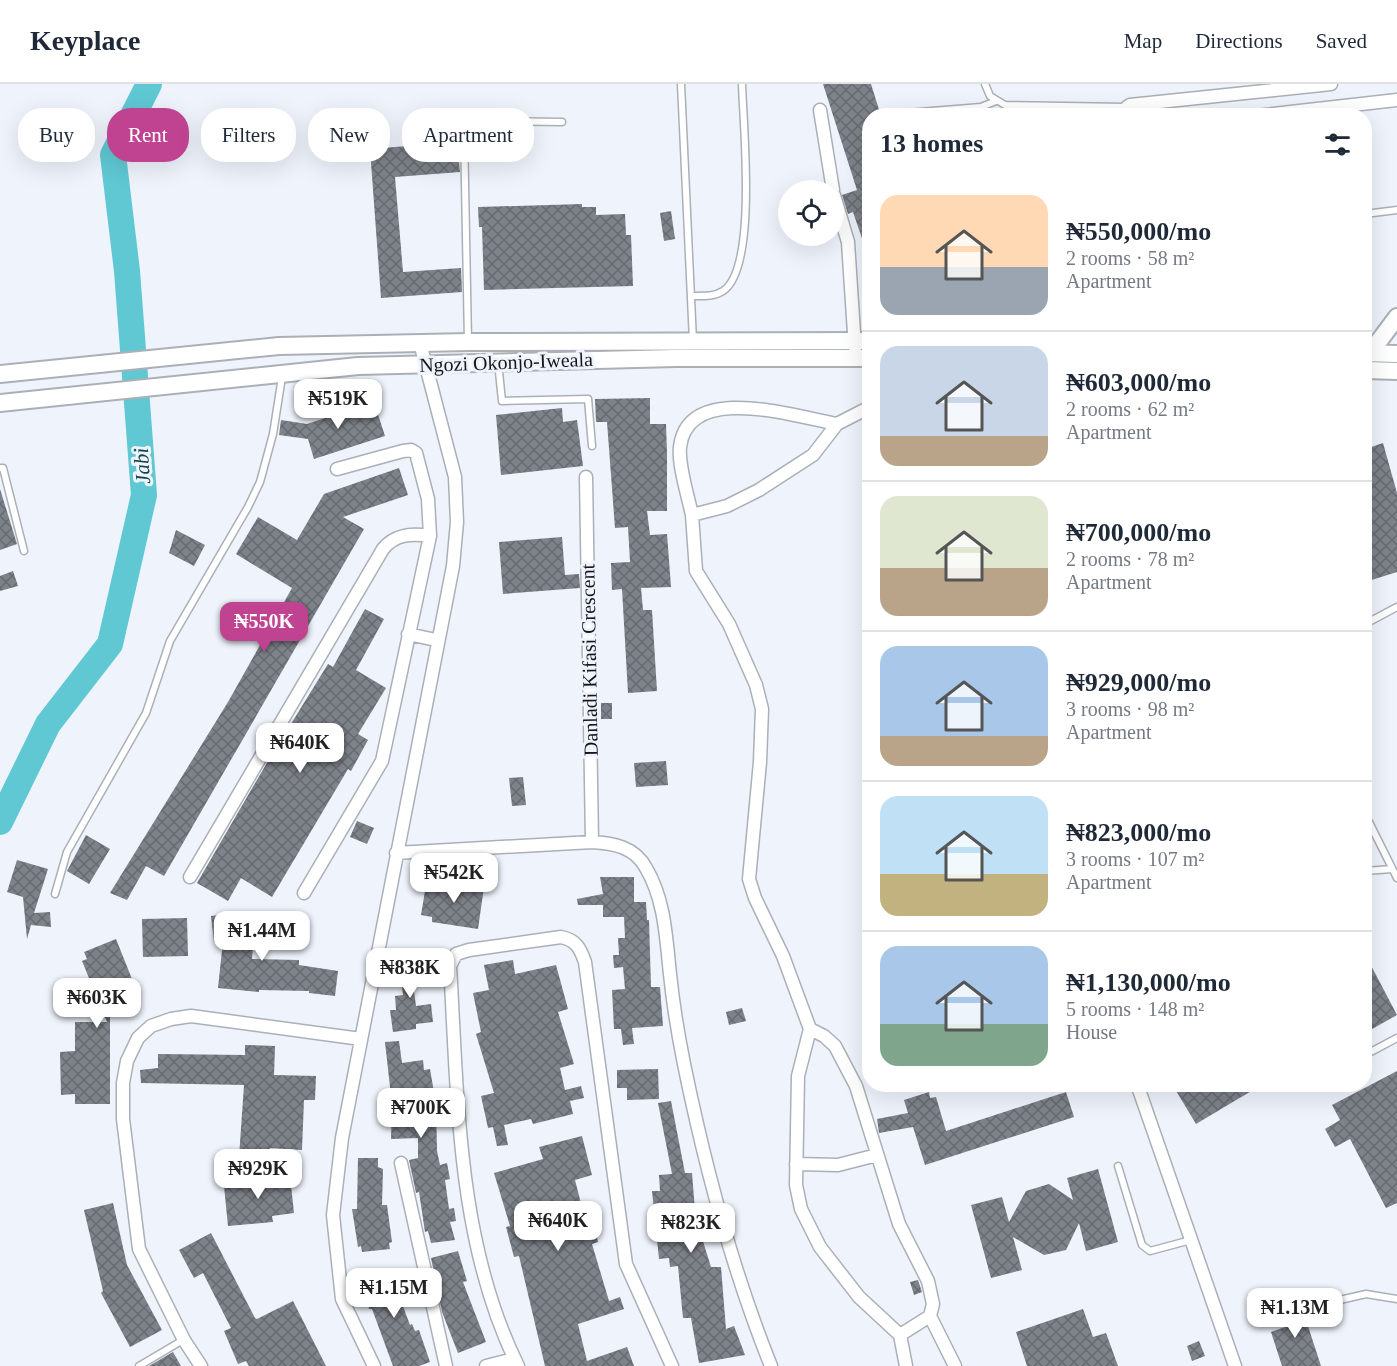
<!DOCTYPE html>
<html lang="en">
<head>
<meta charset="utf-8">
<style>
  body { margin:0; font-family:"Times New Roman",serif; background:#f2f2f3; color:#1f2937; height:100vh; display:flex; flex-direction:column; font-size:22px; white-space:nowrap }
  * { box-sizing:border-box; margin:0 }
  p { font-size:20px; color:#747a83 }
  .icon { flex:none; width:33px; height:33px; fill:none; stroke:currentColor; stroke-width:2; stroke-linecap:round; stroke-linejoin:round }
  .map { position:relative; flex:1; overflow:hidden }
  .drawer { position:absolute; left:862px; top:24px; width:510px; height:984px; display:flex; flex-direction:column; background:#fff; border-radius:24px; box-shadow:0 6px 24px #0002 }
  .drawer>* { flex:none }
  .guide { position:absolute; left:18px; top:24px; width:570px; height:54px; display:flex; gap:12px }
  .buttons { position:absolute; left:778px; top:96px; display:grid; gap:12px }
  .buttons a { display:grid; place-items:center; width:66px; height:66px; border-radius:50%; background:#fff; box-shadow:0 6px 24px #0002; font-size:30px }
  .price { position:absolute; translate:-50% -51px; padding:0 14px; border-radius:12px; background:#fff; color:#222; font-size:20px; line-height:39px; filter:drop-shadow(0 2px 3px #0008) }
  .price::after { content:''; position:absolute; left:50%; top:36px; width:18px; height:14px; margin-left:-9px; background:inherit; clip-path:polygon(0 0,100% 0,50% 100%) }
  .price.selected { background:#c04392; color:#fff }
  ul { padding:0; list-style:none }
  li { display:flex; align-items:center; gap:18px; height:150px; padding:0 18px }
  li+li { border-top:2px solid #e0e1e3 }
  li span { display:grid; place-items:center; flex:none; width:168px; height:120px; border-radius:18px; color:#555 }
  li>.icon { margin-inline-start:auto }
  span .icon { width:72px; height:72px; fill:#fffc; stroke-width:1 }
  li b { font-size:26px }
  h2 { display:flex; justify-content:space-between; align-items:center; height:72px; padding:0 18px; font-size:26px }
  .pill { padding:0 21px; border-radius:24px; background:#fff; box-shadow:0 6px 24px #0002; font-size:21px; line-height:54px }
  .pill.selected { background:#c04392; color:#fff }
  header { display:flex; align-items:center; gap:36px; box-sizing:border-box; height:84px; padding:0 30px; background:#fff; border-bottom:2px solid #e0e1e3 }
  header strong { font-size:28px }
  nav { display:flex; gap:33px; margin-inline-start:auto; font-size:21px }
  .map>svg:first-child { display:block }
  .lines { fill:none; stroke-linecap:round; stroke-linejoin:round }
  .river { stroke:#5fc8d3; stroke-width:26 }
  .building { fill:url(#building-cross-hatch) }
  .service-casing { stroke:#abb0b7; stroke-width:9 }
  .minor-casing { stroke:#abb0b7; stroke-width:15 }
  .tertiary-casing { stroke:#abb0b7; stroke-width:20 }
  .service { stroke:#fff; stroke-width:6 }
  .minor { stroke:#fff; stroke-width:12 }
  .tertiary { stroke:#fff; stroke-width:16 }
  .labels { text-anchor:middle; stroke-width:6; stroke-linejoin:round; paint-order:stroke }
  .street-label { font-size:20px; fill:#16171a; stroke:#eff4fc }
  .water-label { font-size:21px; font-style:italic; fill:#14454a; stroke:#eff4fc }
</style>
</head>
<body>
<header>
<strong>Keyplace</strong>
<nav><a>Map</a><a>Directions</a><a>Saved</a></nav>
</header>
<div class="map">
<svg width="1397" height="1282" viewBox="0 0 1397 1282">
  <defs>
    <pattern id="building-cross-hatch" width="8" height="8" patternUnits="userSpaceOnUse" patternTransform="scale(1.5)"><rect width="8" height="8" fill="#7e838a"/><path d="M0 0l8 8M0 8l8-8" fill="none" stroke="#666a70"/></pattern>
  </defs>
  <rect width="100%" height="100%" fill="#eff4fc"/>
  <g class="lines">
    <path class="river" d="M0 738 48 640 110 560 144 411 127 187 113 71 149 0"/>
  </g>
  <path class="building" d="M823 0H871L881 32H870V172H868L853 128 848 130 842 111 857 106Z
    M457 58 460 88 395 93 403 188 461 184 462 208 381 214 370 65Z
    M582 120V123H596V131L625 130 626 151H631L633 202 484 206 482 143H479L478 123Z
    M671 127 675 155 664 157 660 129Z
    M650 314V340H666L667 369V427H647L650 451 667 450 671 503 641 504 643 526H652L657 607 628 609 622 505 612 506 611 479 630 478 628 443 615 444 607 338H596L595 315Z
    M374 318 385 352 314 375 308 355 279 351 281 336 307 340Z
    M562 324 563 338 577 336 583 382 501 391 496 331Z
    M1383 359 1397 409V488L1365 498V365Z
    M399 384 408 411 343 433 364 445 164 792 146 782 127 816 110 809 228 618 292 504 236 470 258 433 297 456 324 410Z
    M0 405 17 460 0 466Z
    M176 446 205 461 194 482 169 469Z
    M562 453 565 491 579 490 580 504 503 510 499 458Z
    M13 487 18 502 0 507V492Z
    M365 525 384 535 356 586 386 604 358 650 368 656 351 687 348 685 272 813 241 794 228 817 197 799 268 677 328 580 333 583Z
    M601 619H612V635H601Z
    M666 677 668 701 636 703 634 679Z
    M523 693 526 721 512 722 509 694Z
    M357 737 374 744 367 760 350 753Z
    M86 751 110 765 89 800 67 787Z
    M17 776 48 785 34 829 50 828 51 843 31 841 27 855 23 813 7 808Z
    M600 793H634V818H646L647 836H649L651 903H660L663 942 632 944 634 960 623 961 621 945H614L612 906 625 905 623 883 614 884 613 871H619L618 854H625L624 833H603V821H578L577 815 603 810Z
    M433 795 484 803 478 845 432 838V833L421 831 425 807 431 808Z
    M254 827 257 853H254L252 875 299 876V881L338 887 335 912 309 909V907L259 906V908L218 904 223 857 214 858 211 832Z
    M187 834 188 872 143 873 142 835Z
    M116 855 138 910 110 921V1020H75V1010L61 1011 60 968 75 967V938H107L82 877 87 875 84 868Z
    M1365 870 1397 931 1365 949Z
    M419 873 422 898 413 899 416 922 431 920 433 938 416 940V945L393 948 390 926H396L395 912 403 911 399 875Z
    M513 876 515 890 556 881 568 925 558 928 574 980 560 984 565 1006 581 1002 584 1014 570 1017 573 1030 533 1040 531 1035 504 1041 508 1061 497 1062 493 1043 488 1044 481 1012 494 1009 476 950 481 948 473 909 489 906 484 881Z
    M742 924 746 937 729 941 726 928Z
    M399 957 402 979 423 976 424 986 430 985 436 1020 437 1067 440 1081 447 1079 450 1095 445 1096 449 1125 454 1124 456 1137 450 1138 455 1156 431 1159 428 1147 425 1148 419 1108 416 1109 409 1076 418 1074V1054L391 1055 392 1021 385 958Z
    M245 961 275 962 274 991 316 992 315 1016H304L302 1066 270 1064V1074L239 1073 244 1001 141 999 140 986 158 984V970L245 971Z
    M658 985 659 1015 627 1016V1004H617V986Z
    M1397 987V1119L1386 1124 1350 1055 1335 1063 1325 1045 1340 1036 1332 1021Z
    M1172 1000H1263L1196 1040Z
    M929 1008 930 1014 936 1013 946 1047 1066 1008 1074 1033 925 1081 913 1043 879 1049 877 1035 908 1029 904 1016Z
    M671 1017 685 1089H692L697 1152 701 1151 711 1183H721L726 1245 734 1242 745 1271 699 1279 691 1234H683L678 1182 670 1183 669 1174 659 1175 652 1107H660L659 1091 672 1090 658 1019Z
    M582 1052 592 1091 575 1096 586 1139 593 1137 598 1158 592 1160 609 1217 620 1213 624 1225 578 1240 587 1277 627 1263 634 1282H545L519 1172 514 1173 506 1143 510 1142 494 1089 543 1075 539 1063Z
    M358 1074H378V1083L383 1085 382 1121H387L392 1158 389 1159 390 1165 362 1168 361 1162 358 1163 352 1125H357Z
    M1098 1085 1118 1158 1086 1167 1079 1139 1066 1166 1044 1171 1013 1153 1022 1186 991 1194 971 1121 1002 1113 1009 1138 1026 1107 1049 1100 1073 1116 1067 1094Z
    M290 1092 294 1129 272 1132 273 1138 228 1142 224 1102H231V1097Z
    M113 1119 127 1181 162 1246 130 1263 101 1209 103 1207 84 1126Z
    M211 1149 255 1234 257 1235 293 1217 326 1282H249L246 1277 238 1280 224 1247 231 1244 203 1189 194 1194 179 1166Z
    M458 1167 467 1197 463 1198 486 1258 458 1269 442 1228 431 1174Z
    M395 1184 398 1196 405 1195 408 1207 402 1209 404 1216 401 1217 410 1241 412 1240 415 1247 419 1246 430 1278 419 1282H393L372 1225H369L361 1193Z
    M918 1196 922 1208 914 1211 910 1198Z
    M1293 1216 1300 1238 1306 1236 1321 1282H1282L1271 1248 1285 1243 1277 1221Z
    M1083 1225 1093 1253 1106 1249 1118 1282H1027L1016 1248Z
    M1199 1257 1205 1272 1192 1277 1187 1262Z
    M173 1268 181 1282H149Z"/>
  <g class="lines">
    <defs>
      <path id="service" d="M681 0 693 257
        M985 0 990 12 1005 21 1127 23
        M895 30 981 23 996 17
        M1365 130 1397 126
        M692 212C702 212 714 213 723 207 758 184 743 40 742 0
        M468 258 464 46 480 37 562 38
        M498 278 502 317 588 315 592 362
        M0 384H3L24 467
        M1365 540 1397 523
        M1365 730 1397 794
        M1365 787 1392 785
        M55 810 67 768 146 629 170 557 248 423 260 398 273 350 282 293
        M1365 971 1397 954
        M1118 1082 1142 1161 1150 1167 1191 1156
        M1331 1218 1366 1210 1397 1215
        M139 1282 183 1256"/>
      <path id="minor" d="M820 26 833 106
        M1126 32 1127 23 1130 21 1331 0
        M1256 32 1397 16
        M834 111 848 158 855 264
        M870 323 837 340 813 371 759 406 727 422 692 431 696 487 729 540 756 601 762 625 760 678 749 795 755 814 783 872 810 945 824 952 835 962 856 1002 899 1140 928 1197 933 1220 930 1232 900 1251
        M586 393 592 758
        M692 431C688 412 678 381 680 363 688 297 797 333 837 340
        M408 550 436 556
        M396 769 592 758C613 759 635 763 646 784 665 816 666 854 670 890 673 920 678 950 684 980 705 1083 732 1185 771 1282
        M190 793 383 465C395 450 412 449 430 452
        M304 809 382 677 430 452 428 415 416 369 411 366 403 367 337 385
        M810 945 798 992 796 1101 801 1125 820 1163 859 1213 900 1251 906 1282
        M1137 1000 1235 1282
        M401 1079 446 1282
        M796 1080 838 1081 877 1071
        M930 1232 955 1282
        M201 1282 184 1256 139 1165 123 1035V999L127 977 138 954 151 942 171 935 191 932 361 955
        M374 1282 342 1215 333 1131 342 1054 453 482 457 438 455 393 420 259
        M486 1282 514 1275
        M518 1282C457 1159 458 1016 450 882L456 870 469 866 561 853C576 856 580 864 585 878L626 1180 672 1282"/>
      <path id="tertiary" d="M1365 269 1397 270
        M1370 269 1397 233
        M1365 286 1397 287
        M0 290 279 262 469 258 870 257
        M0 319 358 282 676 274H870"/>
    </defs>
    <use href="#service" class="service-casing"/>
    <use href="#minor" class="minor-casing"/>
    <use href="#tertiary" class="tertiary-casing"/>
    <use href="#service" class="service"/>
    <use href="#minor" class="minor"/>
    <use href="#tertiary" class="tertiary"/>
  </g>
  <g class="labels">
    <g class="street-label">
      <text transform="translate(506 278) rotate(-2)" y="7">Ngozi Okonjo-Iweala</text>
      <text transform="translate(589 576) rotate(-91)" y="7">Danladi Kifasi Crescent</text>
    </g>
    <g class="water-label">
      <text transform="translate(142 382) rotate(-94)" y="7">Jabi</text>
    </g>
  </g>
</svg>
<div class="buttons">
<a><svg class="icon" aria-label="locate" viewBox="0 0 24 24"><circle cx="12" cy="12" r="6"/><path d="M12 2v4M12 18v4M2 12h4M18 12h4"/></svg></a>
</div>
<b class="price" style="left:338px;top:346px">₦519K</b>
<b class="price selected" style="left:264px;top:569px">₦550K</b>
<b class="price" style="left:300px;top:690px">₦640K</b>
<b class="price" style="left:454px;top:820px">₦542K</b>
<b class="price" style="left:262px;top:878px">₦1.44M</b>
<b class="price" style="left:410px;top:915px">₦838K</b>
<b class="price" style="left:97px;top:945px">₦603K</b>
<b class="price" style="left:421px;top:1055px">₦700K</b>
<b class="price" style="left:258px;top:1116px">₦929K</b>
<b class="price" style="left:558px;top:1168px">₦640K</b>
<b class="price" style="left:691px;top:1170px">₦823K</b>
<b class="price" style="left:394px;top:1235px">₦1.15M</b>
<b class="price" style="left:1295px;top:1255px">₦1.13M</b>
<div class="guide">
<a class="pill">Buy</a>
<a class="pill selected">Rent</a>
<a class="pill">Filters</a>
<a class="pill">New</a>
<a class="pill">Apartment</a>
</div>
<section class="drawer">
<h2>13 homes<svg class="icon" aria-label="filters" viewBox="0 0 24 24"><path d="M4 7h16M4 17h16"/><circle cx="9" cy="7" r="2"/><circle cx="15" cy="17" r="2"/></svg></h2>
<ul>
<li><span style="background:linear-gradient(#ffd9b3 60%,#9aa5b1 0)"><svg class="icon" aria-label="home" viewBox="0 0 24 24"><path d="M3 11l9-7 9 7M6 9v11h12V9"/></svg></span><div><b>₦550,000/mo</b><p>2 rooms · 58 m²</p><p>Apartment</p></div></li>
<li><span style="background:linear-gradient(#c9d6e8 75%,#b9a48a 0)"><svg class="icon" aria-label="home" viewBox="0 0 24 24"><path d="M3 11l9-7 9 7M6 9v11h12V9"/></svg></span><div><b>₦603,000/mo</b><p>2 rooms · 62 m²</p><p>Apartment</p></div></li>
<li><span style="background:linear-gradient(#dfe7d0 60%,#b9a48a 0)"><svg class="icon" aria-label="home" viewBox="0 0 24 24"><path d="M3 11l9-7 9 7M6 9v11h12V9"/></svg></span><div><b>₦700,000/mo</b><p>2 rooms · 78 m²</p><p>Apartment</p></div></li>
<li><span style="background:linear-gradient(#a9c7e8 75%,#b9a48a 0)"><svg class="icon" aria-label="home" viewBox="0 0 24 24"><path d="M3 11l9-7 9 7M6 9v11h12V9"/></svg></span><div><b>₦929,000/mo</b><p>3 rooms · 98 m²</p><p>Apartment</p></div></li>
<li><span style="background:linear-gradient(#bfe0f5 65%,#c2b280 0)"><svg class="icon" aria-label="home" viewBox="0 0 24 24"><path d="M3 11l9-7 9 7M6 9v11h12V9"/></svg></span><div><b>₦823,000/mo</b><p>3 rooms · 107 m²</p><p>Apartment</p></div></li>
<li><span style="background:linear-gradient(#a9c7e8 65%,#7fa58c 0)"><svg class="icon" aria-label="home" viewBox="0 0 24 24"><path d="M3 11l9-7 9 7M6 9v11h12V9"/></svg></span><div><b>₦1,130,000/mo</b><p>5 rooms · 148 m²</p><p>House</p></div></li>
</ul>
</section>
</div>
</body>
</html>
